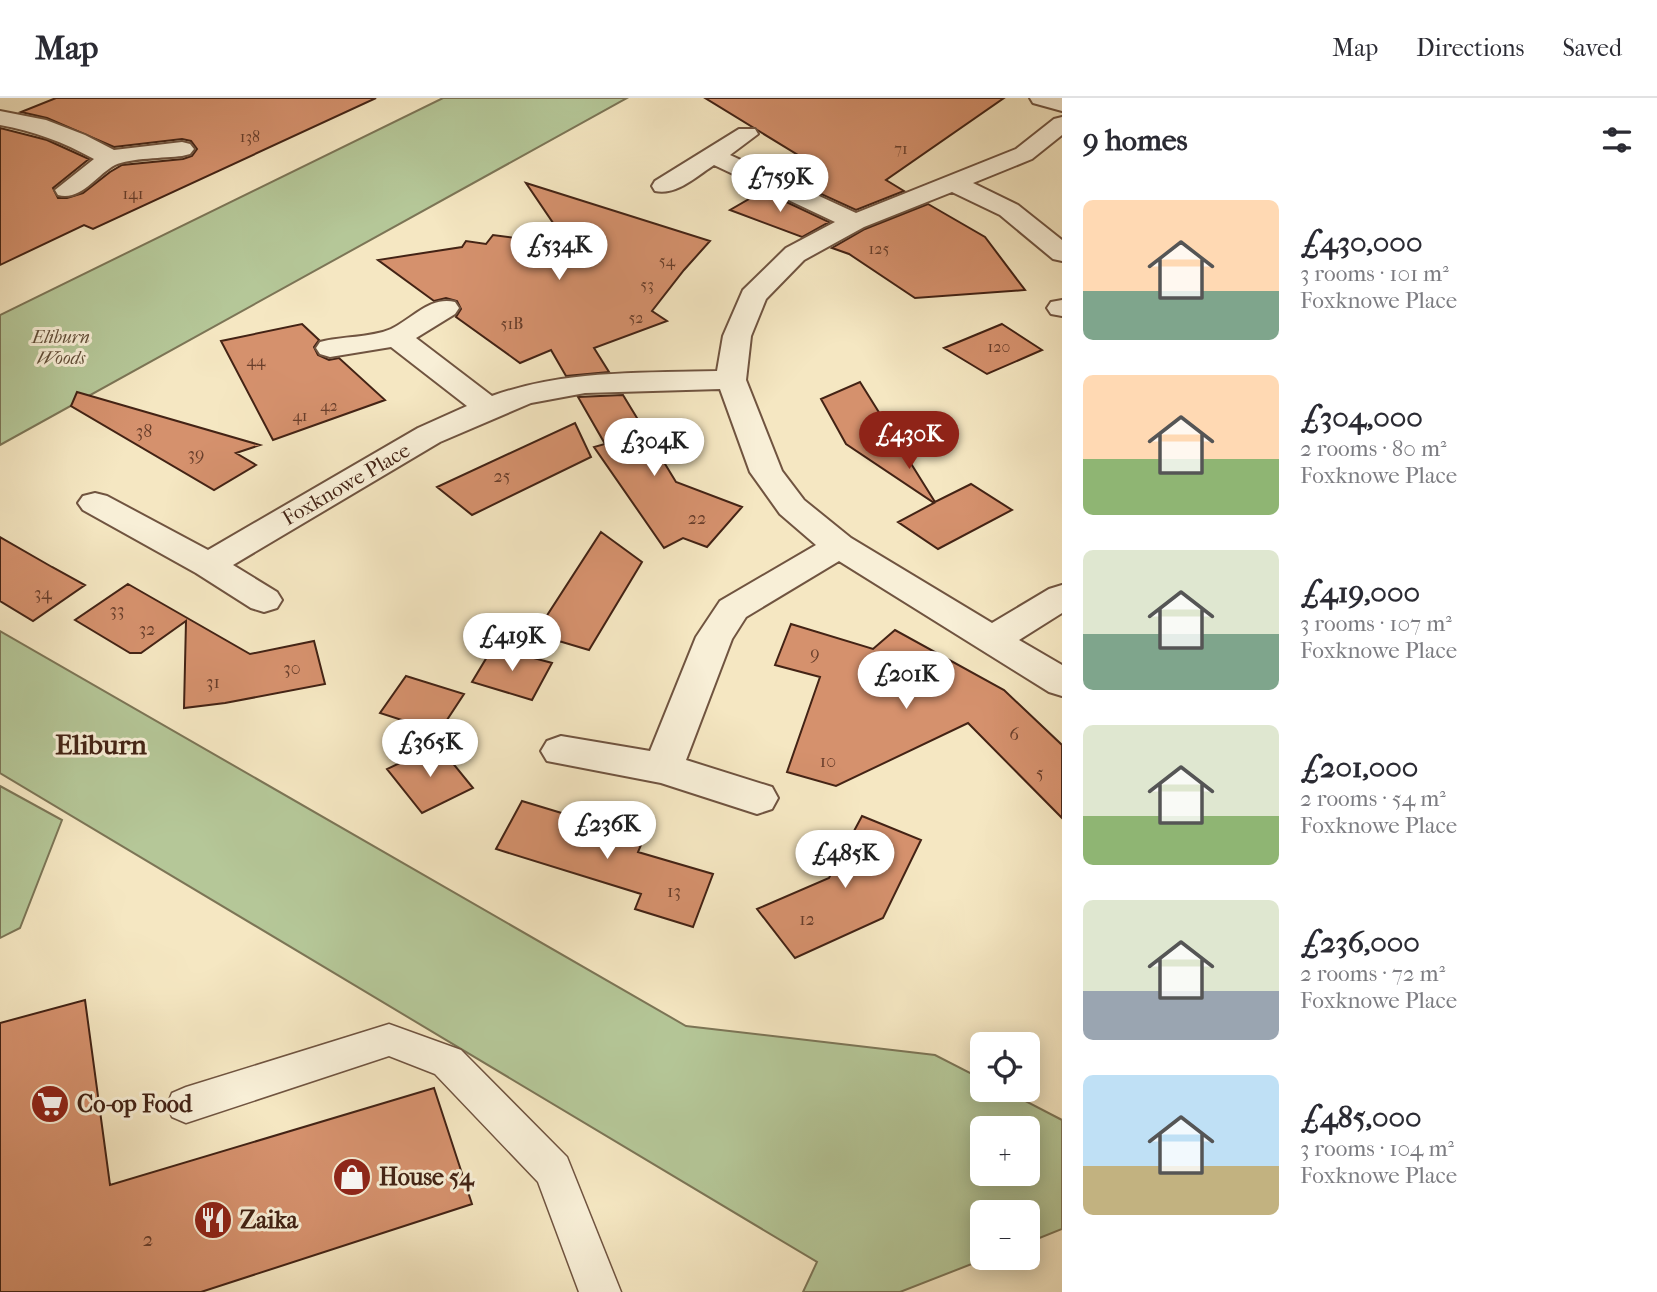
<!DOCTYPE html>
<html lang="en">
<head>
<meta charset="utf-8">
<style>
  body { margin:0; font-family:"IM FELL French Canon",serif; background:#f7f7f7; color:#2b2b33; height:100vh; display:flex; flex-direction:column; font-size:26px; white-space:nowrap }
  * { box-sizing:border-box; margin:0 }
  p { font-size:23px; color:#7c7c81 }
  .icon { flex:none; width:38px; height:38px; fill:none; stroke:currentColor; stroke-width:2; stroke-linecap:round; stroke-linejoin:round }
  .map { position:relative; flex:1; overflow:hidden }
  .panel { display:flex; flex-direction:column; background:#fff; width:595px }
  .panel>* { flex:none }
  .fabs { position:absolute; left:970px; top:934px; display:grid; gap:14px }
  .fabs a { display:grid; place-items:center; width:70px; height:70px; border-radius:10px; background:#fff; box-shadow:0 4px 18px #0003; font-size:35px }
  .price { position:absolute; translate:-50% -60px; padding:0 16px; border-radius:24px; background:#fff; color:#222; font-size:23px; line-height:46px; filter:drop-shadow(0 2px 4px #0008) }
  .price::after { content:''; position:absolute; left:50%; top:42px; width:21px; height:16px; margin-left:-10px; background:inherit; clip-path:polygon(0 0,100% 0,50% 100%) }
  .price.selected { background:#8f2418; color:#fff }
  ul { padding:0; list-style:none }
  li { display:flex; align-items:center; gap:21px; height:175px; padding:0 21px }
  li span { display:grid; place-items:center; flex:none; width:196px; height:140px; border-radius:10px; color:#555 }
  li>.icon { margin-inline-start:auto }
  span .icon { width:84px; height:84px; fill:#fffc; stroke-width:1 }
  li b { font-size:30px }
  h2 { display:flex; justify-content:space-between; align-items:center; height:84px; padding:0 21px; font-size:30px }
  header { display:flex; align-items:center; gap:42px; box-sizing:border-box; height:98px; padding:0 35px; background:#fff; border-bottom:2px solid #e1e1e2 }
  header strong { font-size:33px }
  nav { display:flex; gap:38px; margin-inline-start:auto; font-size:24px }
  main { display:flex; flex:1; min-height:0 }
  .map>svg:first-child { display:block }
  .green { fill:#b5c798; stroke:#7c7556; stroke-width:2; fill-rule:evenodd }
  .building { fill:#d5916d; stroke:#432315; stroke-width:2 }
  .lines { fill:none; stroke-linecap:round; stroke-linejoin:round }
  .service-casing { stroke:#705440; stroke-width:3 }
  .minor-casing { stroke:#705440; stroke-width:4 }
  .service { fill:#f8efd7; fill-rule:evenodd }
  .minor { fill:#f8efd7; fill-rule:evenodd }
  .labels { text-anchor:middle; stroke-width:6; stroke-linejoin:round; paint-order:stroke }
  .far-number-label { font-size:16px; fill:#683e2b }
  .far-park-label { font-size:18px; font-style:italic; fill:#604c36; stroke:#f8efd7 }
  .number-label { font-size:18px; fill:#683e2b }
  .street-label { font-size:21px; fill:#432315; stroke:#f8efd7 }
  .near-number-label { font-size:21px; fill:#683e2b }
  .near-poi-label { font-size:24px; font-weight:bold; fill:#432315; stroke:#f8efd7; text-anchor:start }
  .district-label { font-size:28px; font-weight:bold; fill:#432315; stroke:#f8efd7 }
</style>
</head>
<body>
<header>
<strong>Map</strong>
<nav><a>Map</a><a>Directions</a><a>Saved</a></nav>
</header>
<main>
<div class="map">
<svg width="1062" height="1194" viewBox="0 0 1062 1194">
  <rect width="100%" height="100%" fill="#f5e7c2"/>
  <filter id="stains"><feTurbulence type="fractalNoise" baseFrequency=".00286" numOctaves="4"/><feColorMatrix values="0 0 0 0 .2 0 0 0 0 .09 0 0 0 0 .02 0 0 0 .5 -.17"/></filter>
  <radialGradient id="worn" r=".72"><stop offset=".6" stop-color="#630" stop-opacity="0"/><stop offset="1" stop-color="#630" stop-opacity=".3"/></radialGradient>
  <path class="green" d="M443 0H627L0 347V217Z
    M0 533 686 928 935 957 982 981V992H1004L1062 1022V1131L1027 1145V1115H982V1160H987L900 1194H803L817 1164 0 675ZM982 1031H1027V1076H982Z
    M0 688 62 722 20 830 0 840Z"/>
  <path class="building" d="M56 0H376L93 131 84 127 0 167V30L47 42 89 61 53 90 58 100H67L83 95 110 74 122 67 183 61 192 58 197 51 191 43 182 41 114 49 47 20 21 14Z
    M705 0H1004L886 82 904 93 856 112 786 80 811 65Z
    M526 85 710 143 684 172 652 213 667 223 594 250 609 274 566 278 551 252 520 265 456 219 461 211 457 203 446 200 434 203 378 162 462 149 466 143 486 146 493 137 568 147Z
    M763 93 829 124 802 139 730 112Z
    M928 106 985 139 1025 192 915 200 849 156 832 150 865 131Z
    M302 226 319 242 314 249 318 257 329 262 339 260 385 302 273 342 221 243Z
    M1002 226 1042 252 987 276 944 250Z
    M860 284 935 404 971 386 1012 412 938 451 898 424 934 405 846 346 821 301Z
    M77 294 260 347 236 355 256 367 214 392 71 308Z
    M623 297 676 384 742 409 707 449 683 440 664 450 594 349 605 346 578 299Z
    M575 325 591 359 472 417 437 389Z
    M601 434 642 464 589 552 535 536Z
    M0 439 52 469 85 487 33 523 0 503Z
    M128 486 250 556 314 543 325 586 225 605 184 610 186 523 141 555H130L75 522Z
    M791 526 873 551 895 532 1004 592 1062 647V720L968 625 836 688 787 674 820 579 775 567Z
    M493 549 552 565 532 602 472 584Z
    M406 578 464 596 439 634 380 615Z
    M438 647 473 690 422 715 387 671Z
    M522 703 644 740 638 754 713 776 693 829 635 811 641 796 496 751Z
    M862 718 921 742 883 820 795 860 757 811 829 780Z
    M85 902 110 1087 434 990 472 1106 201 1194H0V925Z"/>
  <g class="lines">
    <defs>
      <path id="service" d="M389 926 461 952 567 1059 621 1194H579L538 1084 435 976 389 958 186 1025 172 1019 167 1007 172 995 186 989Z"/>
      <path id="minor" d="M1030 0H1062V13L1033 5Z
        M0 13 46 22 85 37 114 52 182 44 190 46 194 51 190 56 182 58C165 60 130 60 115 67 96 77 82 103 58 97L55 92 94 61C63 44 34 33 0 27Z
        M1062 19V37L1032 61 973 85 1018 107 1062 142V163L1053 161 1000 117 952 94 864 129 804 162 766 201 751 238 746 282 782 373 804 402 851 440 992 525 1049 491 1062 487V515L1019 542 1062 567V598L1049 594 839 463 746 519 732 541 686 662 772 689 778 700 772 711 757 716 661 685 547 663 541 653 547 643 561 638 650 653 696 539 720 503 816 447 780 416 750 374 720 291 585 295 531 305 440 344 233 467 277 494 282 502 277 510 264 514 251 510 196 475 83 412 78 405 83 398 95 395 107 398 208 452 418 330 467 308 391 249 330 259 320 256 316 250 320 244C342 238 370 240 391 231 412 221 430 198 455 204L459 210 455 216 416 240 492 298C564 272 641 275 717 273L723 238 743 192 786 150 835 124 714 67C697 78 676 98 655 93L652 88 655 83 739 31H755L758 36 730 57 856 115 1016 51 1054 21Z
        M1062 202V218L1051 216 1047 210 1051 204Z"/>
    </defs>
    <use href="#service" class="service-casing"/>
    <use href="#minor" class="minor-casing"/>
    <use href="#service" class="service"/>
    <use href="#minor" class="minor"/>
  </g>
  <defs>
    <symbol id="supermarket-disc" viewBox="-11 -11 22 22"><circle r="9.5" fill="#8f2418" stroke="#f8efd7"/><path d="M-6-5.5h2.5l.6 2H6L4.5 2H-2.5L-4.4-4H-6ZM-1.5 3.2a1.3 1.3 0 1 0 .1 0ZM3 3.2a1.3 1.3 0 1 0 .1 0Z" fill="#fff"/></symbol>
    <symbol id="shop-disc" viewBox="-11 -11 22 22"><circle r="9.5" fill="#8f2418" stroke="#f8efd7"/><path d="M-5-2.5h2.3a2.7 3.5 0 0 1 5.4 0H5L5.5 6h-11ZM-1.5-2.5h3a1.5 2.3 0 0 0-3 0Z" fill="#fff"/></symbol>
    <symbol id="restaurant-disc" viewBox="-11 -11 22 22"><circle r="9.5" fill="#8f2418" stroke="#f8efd7"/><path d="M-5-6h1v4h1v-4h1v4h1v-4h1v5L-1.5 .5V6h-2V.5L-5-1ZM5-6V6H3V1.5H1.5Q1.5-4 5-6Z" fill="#fff"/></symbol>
  </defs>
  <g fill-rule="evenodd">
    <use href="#supermarket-disc" x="28" y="984" width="44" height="44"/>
    <use href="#shop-disc" x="330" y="1057" width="44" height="44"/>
    <use href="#restaurant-disc" x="191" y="1100" width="44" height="44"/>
  </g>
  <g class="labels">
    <g class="far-number-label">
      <text x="250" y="44">138</text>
      <text x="901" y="56">71</text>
      <text x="133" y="101">141</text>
      <text x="879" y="156">125</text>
      <text x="667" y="168">54</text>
      <text x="647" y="192">53</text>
      <text x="636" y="225">52</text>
      <text x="512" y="231">51B</text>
      <text x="999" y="254">120</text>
      <text x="256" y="268">44</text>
      <text x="329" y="313">42</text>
      <text x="300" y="323">41</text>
    </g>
    <g class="far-park-label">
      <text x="61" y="245">Eliburn<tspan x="61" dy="21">Woods</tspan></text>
    </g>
    <g class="number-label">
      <text x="144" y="339">38</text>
      <text x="196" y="362">39</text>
      <text x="502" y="384">25</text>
      <text x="697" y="426">22</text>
      <text x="43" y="501">34</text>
      <text x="117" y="518">33</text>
      <text x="147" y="537">32</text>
      <text x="815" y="561">9</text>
      <text x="292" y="576">30</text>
      <text x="213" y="590">31</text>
      <text x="1014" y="642">6</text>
      <text x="828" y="669">10</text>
      <text x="1040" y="681">5</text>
      <text x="674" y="799">13</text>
      <text x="807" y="827">12</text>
    </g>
    <g class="street-label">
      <text transform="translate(346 386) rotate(-30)" y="7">Foxknowe Place</text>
    </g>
    <g class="near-number-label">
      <text x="148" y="1148">2</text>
    </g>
    <g class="near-poi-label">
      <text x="77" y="1014">Co-op Food</text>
      <text x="379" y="1087">House 54</text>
      <text x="240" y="1130">Zaika</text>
    </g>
    <g class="district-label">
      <text x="101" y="656">Eliburn</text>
    </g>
  </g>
  <rect width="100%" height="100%" filter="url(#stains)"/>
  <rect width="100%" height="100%" fill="url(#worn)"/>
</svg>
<div class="fabs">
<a><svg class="icon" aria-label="locate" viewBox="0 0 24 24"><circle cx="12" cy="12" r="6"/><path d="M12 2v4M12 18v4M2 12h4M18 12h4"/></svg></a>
<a>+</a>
<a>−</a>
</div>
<b class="price" style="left:780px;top:116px">£759K</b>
<b class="price" style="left:559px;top:184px">£534K</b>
<b class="price selected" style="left:909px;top:373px">£430K</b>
<b class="price" style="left:654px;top:380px">£304K</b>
<b class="price" style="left:512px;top:575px">£419K</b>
<b class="price" style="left:906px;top:613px">£201K</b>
<b class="price" style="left:430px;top:681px">£365K</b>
<b class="price" style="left:607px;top:763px">£236K</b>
<b class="price" style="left:845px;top:792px">£485K</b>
</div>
<section class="panel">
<h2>9 homes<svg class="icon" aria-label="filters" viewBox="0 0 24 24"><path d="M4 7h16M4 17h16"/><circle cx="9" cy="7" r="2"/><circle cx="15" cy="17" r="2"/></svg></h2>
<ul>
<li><span style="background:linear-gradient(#ffd9b3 65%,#7fa58c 0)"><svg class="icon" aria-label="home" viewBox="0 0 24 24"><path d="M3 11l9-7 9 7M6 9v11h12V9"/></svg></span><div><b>£430,000</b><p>3 rooms · 101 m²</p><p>Foxknowe Place</p></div></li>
<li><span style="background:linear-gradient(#ffd9b3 60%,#8fb573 0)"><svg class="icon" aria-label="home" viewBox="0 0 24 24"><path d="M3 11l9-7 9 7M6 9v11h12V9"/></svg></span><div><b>£304,000</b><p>2 rooms · 80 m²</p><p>Foxknowe Place</p></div></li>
<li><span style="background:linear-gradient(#dfe7d0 60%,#7fa58c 0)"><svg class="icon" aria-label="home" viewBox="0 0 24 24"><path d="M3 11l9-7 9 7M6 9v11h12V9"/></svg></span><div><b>£419,000</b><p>3 rooms · 107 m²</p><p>Foxknowe Place</p></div></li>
<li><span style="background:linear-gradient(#dfe7d0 65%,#8fb573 0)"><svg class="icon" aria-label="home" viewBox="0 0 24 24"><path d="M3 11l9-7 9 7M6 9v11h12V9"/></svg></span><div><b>£201,000</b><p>2 rooms · 54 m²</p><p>Foxknowe Place</p></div></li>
<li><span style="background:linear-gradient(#dfe7d0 65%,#9aa5b1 0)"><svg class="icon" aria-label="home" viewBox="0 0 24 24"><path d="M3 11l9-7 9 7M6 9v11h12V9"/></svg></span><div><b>£236,000</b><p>2 rooms · 72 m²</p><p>Foxknowe Place</p></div></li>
<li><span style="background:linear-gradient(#bfe0f5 65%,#c2b280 0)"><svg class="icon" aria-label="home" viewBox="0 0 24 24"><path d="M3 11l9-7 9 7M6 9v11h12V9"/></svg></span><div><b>£485,000</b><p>3 rooms · 104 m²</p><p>Foxknowe Place</p></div></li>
</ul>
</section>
</main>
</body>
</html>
